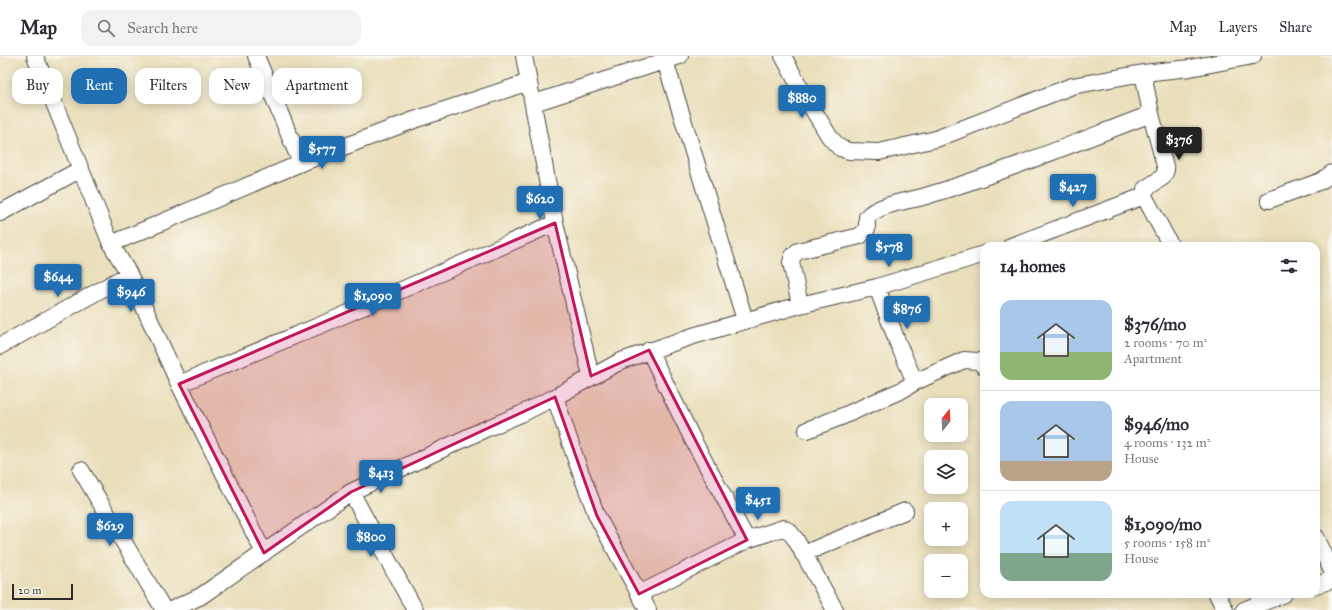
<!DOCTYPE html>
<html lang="en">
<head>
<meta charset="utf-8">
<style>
  body { margin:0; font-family:"IM FELL Great Primer",serif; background:#f2f2f3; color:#2b2b33; height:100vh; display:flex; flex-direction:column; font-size:15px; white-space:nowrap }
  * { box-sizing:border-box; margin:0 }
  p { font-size:13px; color:#7c7c81 }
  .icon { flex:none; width:22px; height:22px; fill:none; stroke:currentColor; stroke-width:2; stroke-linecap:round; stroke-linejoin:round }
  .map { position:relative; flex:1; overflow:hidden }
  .panel { position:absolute; left:980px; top:186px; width:340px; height:356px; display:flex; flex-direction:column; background:#fff; border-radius:12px; box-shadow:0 2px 10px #0003 }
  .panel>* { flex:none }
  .top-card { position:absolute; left:12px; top:12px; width:380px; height:36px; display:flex; gap:8px }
  .needle { width:26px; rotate:18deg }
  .buttons { position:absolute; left:924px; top:342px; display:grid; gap:8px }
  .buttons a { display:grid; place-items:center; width:44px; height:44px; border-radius:8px; background:#fff; box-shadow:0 2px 10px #0003; font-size:20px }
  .scale { position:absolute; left:12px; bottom:10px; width:61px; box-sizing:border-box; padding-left:4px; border:2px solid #2b2b2b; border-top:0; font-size:11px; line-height:14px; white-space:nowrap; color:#2b2b2b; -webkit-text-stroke:3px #fbf7ec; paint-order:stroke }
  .price { position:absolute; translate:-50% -34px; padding:0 9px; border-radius:4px; background:#1f6fb2; color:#fff; font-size:13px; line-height:26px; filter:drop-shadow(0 1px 2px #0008) }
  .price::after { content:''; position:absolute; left:50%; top:24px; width:12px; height:9px; margin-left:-6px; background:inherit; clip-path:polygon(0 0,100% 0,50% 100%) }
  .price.selected { background:#222; color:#fff }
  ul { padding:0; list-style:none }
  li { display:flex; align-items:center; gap:12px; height:100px; padding:0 20px }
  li+li { border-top:1px solid #e1e1e2 }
  li span { display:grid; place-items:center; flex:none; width:112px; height:80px; border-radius:12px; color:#555 }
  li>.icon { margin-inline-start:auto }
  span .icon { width:48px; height:48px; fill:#fffc; stroke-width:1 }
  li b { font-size:17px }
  h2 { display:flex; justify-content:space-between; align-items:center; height:48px; padding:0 20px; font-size:17px }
  .chip { padding:0 14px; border-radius:12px; background:#fff; box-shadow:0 2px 10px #0003; font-size:14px; line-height:36px }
  .chip.selected { background:#1f6fb2; color:#fff }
  header { display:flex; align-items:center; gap:24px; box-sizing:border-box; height:56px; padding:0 20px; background:#fff; border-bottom:1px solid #e1e1e2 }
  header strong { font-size:19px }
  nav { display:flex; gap:22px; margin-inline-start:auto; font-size:14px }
  .search { width:280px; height:36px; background:#f2f2f3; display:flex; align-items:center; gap:10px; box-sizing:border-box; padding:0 14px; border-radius:12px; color:#7c7c81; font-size:15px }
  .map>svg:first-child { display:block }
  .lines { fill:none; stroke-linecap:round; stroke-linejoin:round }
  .street-casing { stroke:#484641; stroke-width:18 }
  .street { stroke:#fff; stroke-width:16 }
  .marked { fill:#c2185b; fill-opacity:0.2; stroke:#c2185b; stroke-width:3; stroke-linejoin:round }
</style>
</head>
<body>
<header>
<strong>Map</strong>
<div class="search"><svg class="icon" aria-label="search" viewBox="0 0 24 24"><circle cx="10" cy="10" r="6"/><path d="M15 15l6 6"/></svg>Search here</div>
<nav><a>Map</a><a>Layers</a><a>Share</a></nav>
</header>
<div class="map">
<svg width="1332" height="554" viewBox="0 0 1332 554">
  <rect width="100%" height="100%" fill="#fbf7ec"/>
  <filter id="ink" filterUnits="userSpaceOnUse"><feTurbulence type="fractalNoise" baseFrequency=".025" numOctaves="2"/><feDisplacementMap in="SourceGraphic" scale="8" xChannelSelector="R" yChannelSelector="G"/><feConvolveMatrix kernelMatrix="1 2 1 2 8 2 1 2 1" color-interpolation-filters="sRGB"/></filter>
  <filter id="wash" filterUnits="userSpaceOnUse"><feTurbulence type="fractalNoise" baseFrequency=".012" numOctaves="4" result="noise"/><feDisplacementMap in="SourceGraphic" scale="16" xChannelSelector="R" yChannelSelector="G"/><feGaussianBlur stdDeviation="0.9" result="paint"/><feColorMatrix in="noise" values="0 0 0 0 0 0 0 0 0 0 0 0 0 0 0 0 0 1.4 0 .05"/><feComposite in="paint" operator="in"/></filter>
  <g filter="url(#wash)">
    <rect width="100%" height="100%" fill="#e9dfbb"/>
  </g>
  <g filter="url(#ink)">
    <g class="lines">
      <defs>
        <path id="street" d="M35 0 111 188 129 218 179 328 264 497
          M256 0 301 107
          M524 0 555 167 591 320
          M783 0 803 37 829 80 835 87 840 92 849 95 879 96 936 83 1072 30 1143 17 1190 12 1253 0
          M665 5 745 264
          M1143 17 1151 58 1166 114 1163 121 1145 133 1144 140 1171 190
          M534 47 680 0
          M1269 144 1321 125 1332 117
          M0 157 81 113
          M111 188 301 107 414 64 529 26
          M1011 190 1144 140
          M877 231 897 285 915 326
          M800 249 877 231 984 198
          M0 290 129 218
          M649 294 694 386 747 484
          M179 328 335 263 555 167
          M555 341 576 404 597 460 648 554
          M807 374 843 360 902 334 915 326 964 304 978 305 984 310
          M81 414 164 554
          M351 436 415 554
          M1316 481 1332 515
          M803 498 905 455
          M1316 529 1332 524
          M639 538 747 484 783 472 789 475 796 484 835 554
          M1217 538 1225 554
          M171 554 201 540 351 436 483 374 521 358 555 341 621 305 693 280 800 249 791 206 793 200 798 195 860 180 867 173V161C878 148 909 145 926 140 1002 117 1077 86 1151 58
          M1244 554 1284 538"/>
      </defs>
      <use href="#street" class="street-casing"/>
      <use href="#street" class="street"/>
    </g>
  </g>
  <path class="marked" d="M555 167 591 320 649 294 747 484 639 538 597 460 555 341 351 436 264 497 179 328Z"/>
</svg>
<div class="buttons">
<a><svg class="needle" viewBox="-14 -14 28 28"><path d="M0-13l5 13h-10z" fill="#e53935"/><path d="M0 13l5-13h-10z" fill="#7c7c81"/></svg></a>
<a><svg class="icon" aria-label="layers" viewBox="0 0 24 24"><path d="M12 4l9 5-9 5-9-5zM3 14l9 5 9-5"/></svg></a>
<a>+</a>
<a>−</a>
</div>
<div class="scale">20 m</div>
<b class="price" style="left:802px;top:63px">$880</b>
<b class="price selected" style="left:1179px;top:105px">$376</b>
<b class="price" style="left:322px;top:114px">$577</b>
<b class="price" style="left:1073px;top:152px">$427</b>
<b class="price" style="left:540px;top:164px">$620</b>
<b class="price" style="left:889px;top:212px">$578</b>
<b class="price" style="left:58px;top:242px">$644</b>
<b class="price" style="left:131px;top:257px">$946</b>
<b class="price" style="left:373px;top:261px">$1,090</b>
<b class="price" style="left:907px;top:274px">$876</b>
<b class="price" style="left:381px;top:438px">$413</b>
<b class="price" style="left:758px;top:465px">$451</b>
<b class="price" style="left:110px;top:491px">$629</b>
<b class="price" style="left:371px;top:502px">$800</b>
<div class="top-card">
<a class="chip">Buy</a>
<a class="chip selected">Rent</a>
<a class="chip">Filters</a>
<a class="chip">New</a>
<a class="chip">Apartment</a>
</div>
<section class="panel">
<h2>14 homes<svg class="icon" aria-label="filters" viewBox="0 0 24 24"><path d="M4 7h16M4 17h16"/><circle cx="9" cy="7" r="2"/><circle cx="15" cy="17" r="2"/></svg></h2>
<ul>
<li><span style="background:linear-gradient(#a9c7e8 65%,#8fb573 0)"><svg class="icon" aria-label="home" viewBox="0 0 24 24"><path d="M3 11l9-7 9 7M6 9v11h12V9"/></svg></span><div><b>$376/mo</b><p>2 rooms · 70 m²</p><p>Apartment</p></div></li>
<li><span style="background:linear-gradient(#a9c7e8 75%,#b9a48a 0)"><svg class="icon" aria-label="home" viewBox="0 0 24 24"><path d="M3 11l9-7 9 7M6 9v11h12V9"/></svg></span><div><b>$946/mo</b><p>4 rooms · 132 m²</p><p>House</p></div></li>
<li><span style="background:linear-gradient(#bfe0f5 65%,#7fa58c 0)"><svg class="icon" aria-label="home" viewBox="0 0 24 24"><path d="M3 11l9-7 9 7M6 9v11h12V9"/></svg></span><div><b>$1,090/mo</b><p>5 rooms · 158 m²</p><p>House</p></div></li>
</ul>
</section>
</div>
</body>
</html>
